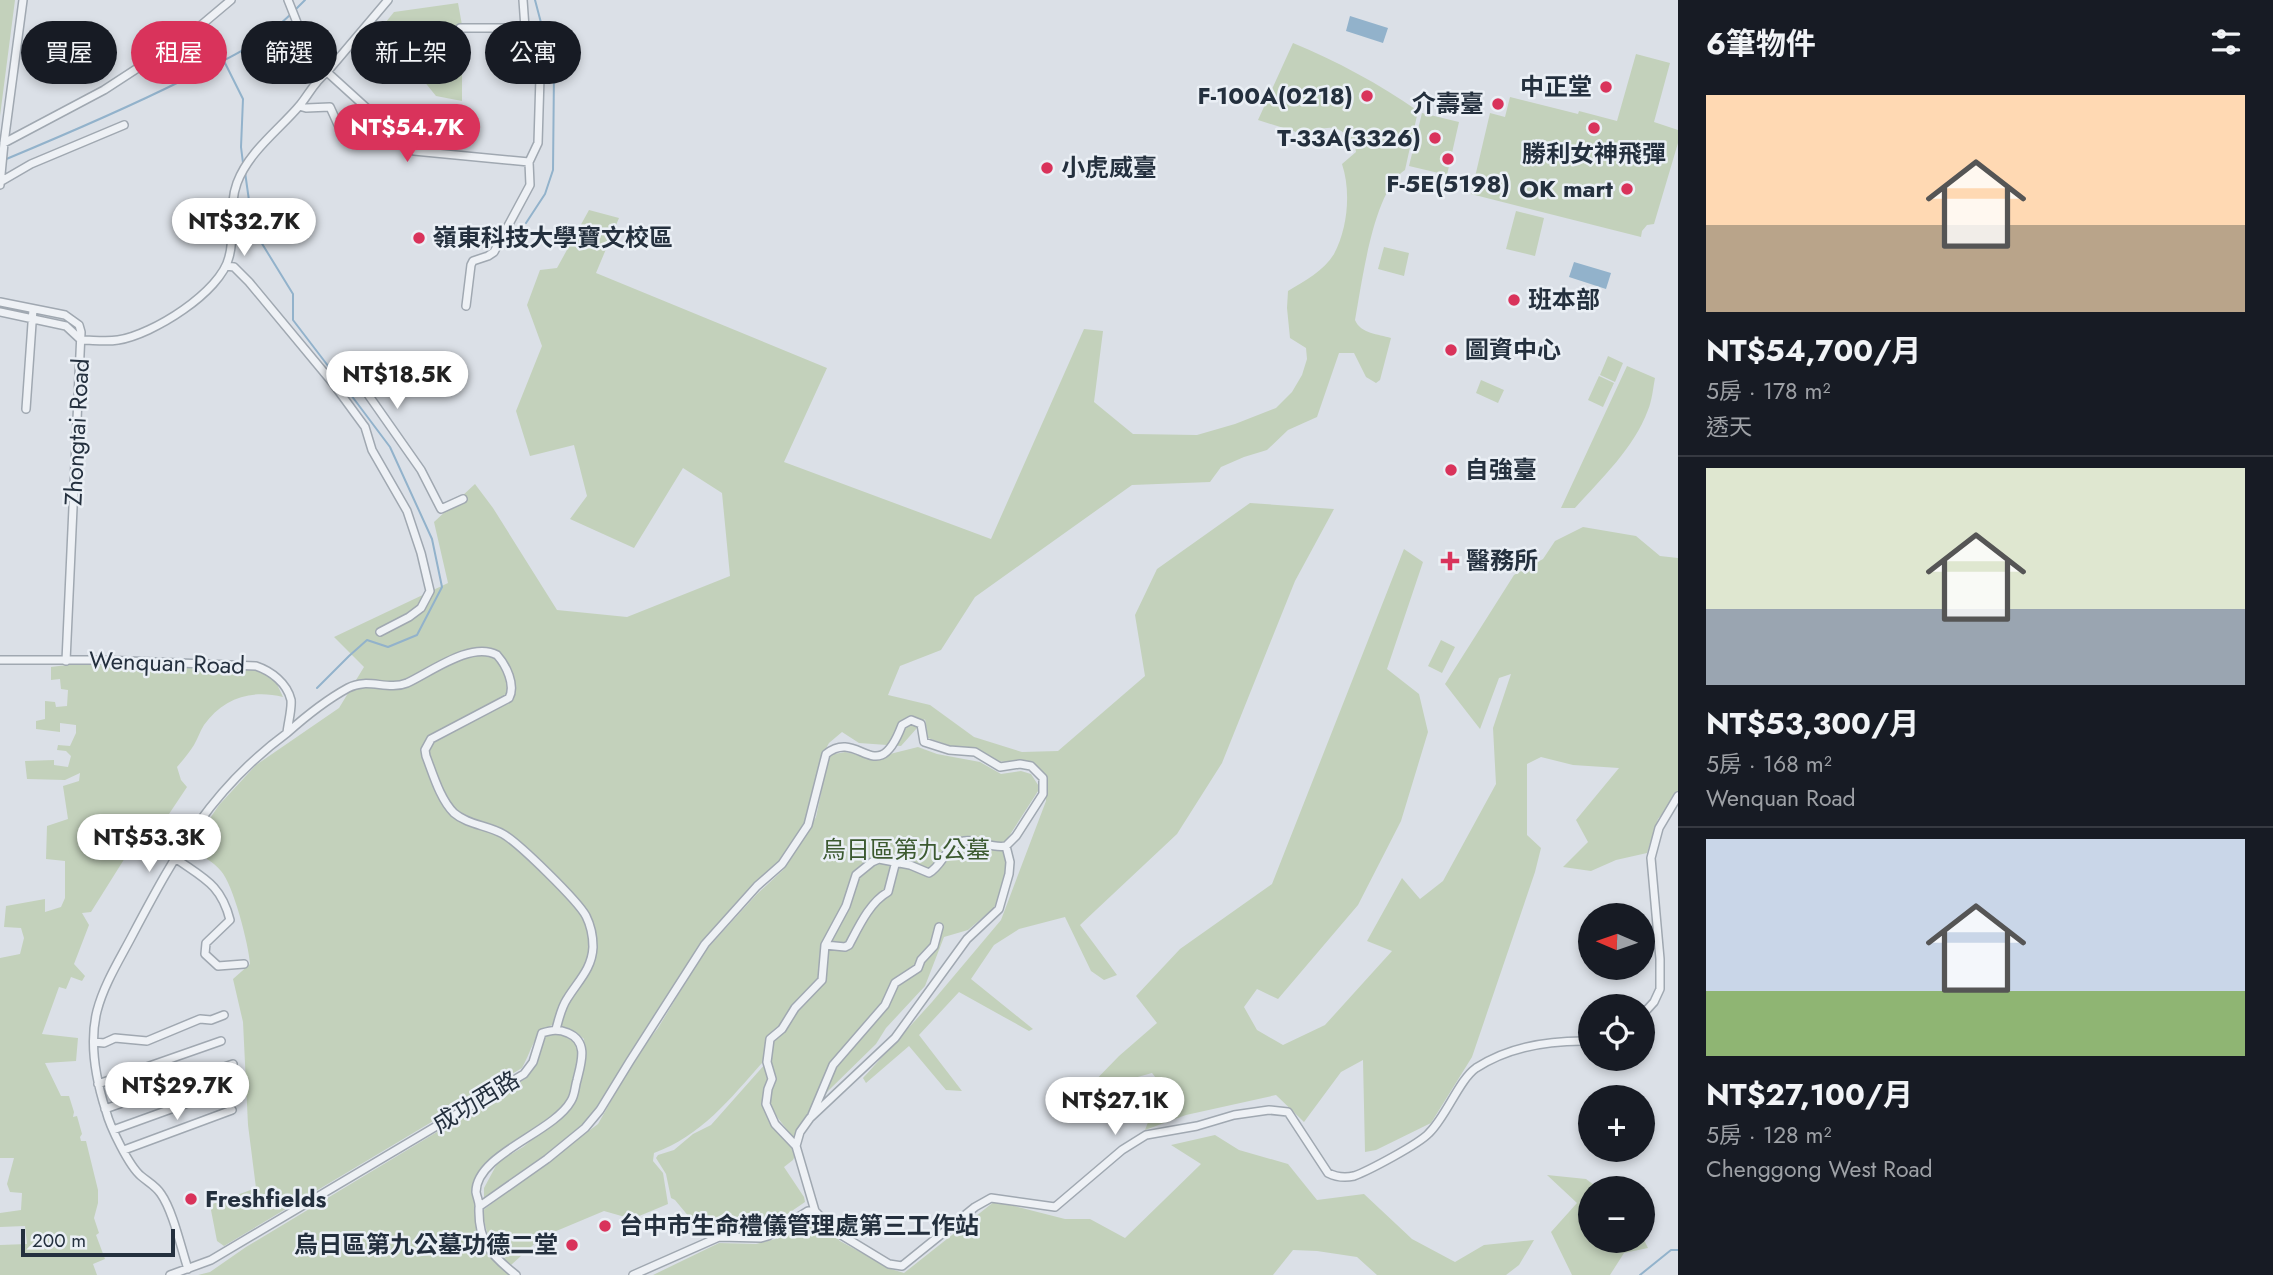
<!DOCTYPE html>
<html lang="zh-TW">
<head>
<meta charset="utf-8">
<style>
  body { margin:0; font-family:Jost,"Noto Sans TC",sans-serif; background:#20242c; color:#f1f3f6; height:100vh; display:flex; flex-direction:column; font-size:26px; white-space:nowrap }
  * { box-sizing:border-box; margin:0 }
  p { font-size:23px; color:#9ea1a6 }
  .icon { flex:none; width:38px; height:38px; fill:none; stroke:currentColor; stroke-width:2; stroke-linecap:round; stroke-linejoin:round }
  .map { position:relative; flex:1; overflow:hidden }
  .sheet { display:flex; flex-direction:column; background:#171b24; width:595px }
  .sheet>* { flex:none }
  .guide { position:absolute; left:21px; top:21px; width:665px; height:63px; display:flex; gap:14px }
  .needle { width:46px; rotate:272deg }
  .fabs { position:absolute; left:1578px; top:903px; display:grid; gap:14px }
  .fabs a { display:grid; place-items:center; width:77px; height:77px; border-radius:50%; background:#171b24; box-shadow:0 4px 10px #0003; font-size:35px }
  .scale { position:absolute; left:21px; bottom:18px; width:154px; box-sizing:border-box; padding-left:7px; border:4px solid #24303e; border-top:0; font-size:19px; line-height:24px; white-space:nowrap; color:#24303e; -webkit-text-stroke:5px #eaeff5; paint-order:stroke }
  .price { position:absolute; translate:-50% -60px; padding:0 16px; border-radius:24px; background:#fff; color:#222; font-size:23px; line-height:46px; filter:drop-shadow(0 2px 4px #0008) }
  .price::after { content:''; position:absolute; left:50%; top:42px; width:21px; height:16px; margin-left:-10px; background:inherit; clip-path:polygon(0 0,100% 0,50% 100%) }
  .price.current { background:#d9335b; color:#fff }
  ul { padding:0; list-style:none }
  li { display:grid; align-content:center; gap:14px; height:371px; padding:0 28px }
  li+li { border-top:2px solid #363941 }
  li span { display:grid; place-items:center; height:217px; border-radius:0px; color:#555 }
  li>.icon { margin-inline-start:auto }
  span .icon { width:126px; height:126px; fill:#fffc; stroke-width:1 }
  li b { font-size:30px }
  h2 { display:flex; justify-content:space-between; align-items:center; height:84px; padding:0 28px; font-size:30px }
  .pill { padding:0 24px; border-radius:32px; background:#171b24; box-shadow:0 4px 10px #0003; font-size:24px; line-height:63px }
  .pill.current { background:#d9335b; color:#fff }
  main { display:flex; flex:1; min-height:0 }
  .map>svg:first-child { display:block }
  .green { fill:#c3d1bb }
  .water { fill:#92b2cb }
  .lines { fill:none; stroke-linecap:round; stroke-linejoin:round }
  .stream { stroke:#92b2cb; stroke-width:2 }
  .minor-casing { stroke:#a0a8b1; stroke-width:10 }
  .minor { stroke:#eef1f5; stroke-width:7 }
  .poi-dot { fill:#d9335b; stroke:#eaeff5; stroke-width:2.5 }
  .labels { text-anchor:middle; stroke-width:5; stroke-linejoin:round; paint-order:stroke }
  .poi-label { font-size:24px; font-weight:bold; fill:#24303e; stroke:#eaeff5; text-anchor:start }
  .street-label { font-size:24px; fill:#24303e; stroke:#eaeff5 }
  .park-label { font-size:24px; fill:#3c5a30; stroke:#eaeff5 }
</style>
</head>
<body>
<main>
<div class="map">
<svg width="1678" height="1275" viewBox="0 0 1678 1275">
  <rect width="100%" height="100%" fill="#dbe0e7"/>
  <path class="green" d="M0 0H15L0 116Z
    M458 3 462 25V101L436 96 415 70 403 78 370 54 369 43 394 12Z
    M1293 43C1337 61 1379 84 1418 111L1405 170C1373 191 1362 283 1355 320 1361 334 1378 334 1391 338L1380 380 1376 383 1366 377 1354 353H1339L1317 417 1288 430 1267 450 1244 457 1221 467 1210 482 1132 485 975 597 941 650 900 666 888 695 930 705 974 737 1022 752 1058 751 1145 676 1135 615 1157 569 1250 503 1334 509 1295 581 1222 763 1177 834 1080 925 1117 975 1104 980 1091 971 1065 917 1019 929 994 945 971 979 1033 1029 1029 1031 959 992 919 1035 962 1091 946 1090 909 1046 866 1083 863 1078 932 1002 1001 920 1046 801 1045 779 1025 763 994 761 928 738 925 719 901 746 859 743 842 732 829 743 823 754 811 814 778 867 701 949 634 1052 593 1124 484 1203V1188L498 1162 523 1147 563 1115 580 1081 585 1059 584 1039 577 1033 554 1024C532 1034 533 1049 522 1068L224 1246 217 1241 210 1205 256 1188 248 1125 243 1022 233 979 250 964C249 945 233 884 221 871 214 862 200 855 190 848L219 805 256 765 339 708 364 667 334 637 448 583 434 522 475 484 493 508 557 610 627 617 730 576 722 493 683 468 634 548 570 519 587 496 574 445 530 456 516 411 542 346 527 305 540 270 557 268 589 210 619 218 596 273 827 368 784 462 991 539 1084 329 1103 331 1094 402 1133 434 1197 435 1235 424 1276 408 1292 392 1302 375 1307 359 1306 348 1290 338 1287 308 1288 291C1304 281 1324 271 1334 254 1348 228 1351 191 1342 164L1356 152C1355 145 1353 143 1348 137 1335 122 1322 128 1306 135L1258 120Z
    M1636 54 1670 63 1654 122 1678 130V143L1654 224 1647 225 1642 231 1641 237 1471 194 1490 113 1505 117 1510 97 1578 114 1579 111 1617 121Z
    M1422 113 1459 122 1447 175 1409 166Z
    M1516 211 1544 218 1535 256 1506 249Z
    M1384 247 1409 253 1404 276 1378 269Z
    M1608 356 1623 363 1615 382 1600 375Z
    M1627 366 1655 378C1653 388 1652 401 1648 410 1634 448 1601 479 1575 508H1561Z
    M1599 376 1614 383 1603 407 1588 400Z
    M1481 380 1504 390 1498 403 1476 393Z
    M1583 527 1636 536 1660 556 1678 558V795L1658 819 1647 853 1616 860 1591 871 1563 867 1588 842 1576 820 1619 768 1573 765 1541 757 1527 764V835L1541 848 1535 872 1472 1057 1431 1123 1376 1150 1365 1152 1363 1060 1341 1072 1304 1122 1276 1095 1186 1115 1145 1130 1162 1086 1152 1073 1084 1092 1119 1056 1157 1023 1136 996 1180 949 1272 884 1404 549 1423 562 1387 669 1419 694 1428 732 1401 821 1358 905 1278 999 1257 989 1244 1007 1257 1030 1283 1045 1325 1025 1392 951 1367 941 1402 878 1420 899 1443 881 1496 784 1493 728 1511 674 1499 678 1480 729 1445 684 1514 575 1543 559 1555 541Z
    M1441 640 1455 647 1442 673 1428 666Z
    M82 663 258 669 276 682 283 697C252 689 223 698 204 725 200 731 198 738 194 745 189 753 183 760 177 767L181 780 187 787 165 820 170 826 177 828 171 840 145 826 91 912 82 913 89 925 74 964 85 976 82 981 71 977 66 989 59 987 42 1034 78 1038 76 1061 45 1063 61 1096H69L74 1112 73 1117 77 1116 82 1134 80 1137 81 1141H86L98 1190V1203L94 1218 99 1233 96 1235 105 1259 93 1264 97 1275H0V1245L27 1244 25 1226 0 1227V1213L21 1210 22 1193 10 1192 7 1184 14 1158H0V958L20 954 24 938 21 928 4 927 6 906 45 899V912L61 907 65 898V861L46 859 47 826 68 819 63 786 79 781 80 773 65 780 27 779 25 761 54 760V765L68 767 71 756 66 751 57 750 58 745 70 746 76 733V725L60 723V732L36 729V721L45 719V701L55 702 56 707 67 706 68 690 61 689 60 679 51 680V667Z
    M918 747 937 754 980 762 1001 774 1021 771 1031 774 1040 788 1004 844 1007 866 1005 884 994 908 968 930 944 937 925 986 886 1028 876 1044 828 1091 809 1116 795 1140 774 1113 771 1104V1092L775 1080 770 1060 762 1063C730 1099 701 1136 654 1153L653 1161 663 1173 668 1204 632 1219 604 1211 542 1237 511 1265C491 1249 487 1236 482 1211L598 1124 637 1055 658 1028 704 952 757 894 783 870 816 817 829 755 845 752 874 758Z
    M554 1031 573 1037 580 1052 570 1097 560 1110 534 1131 492 1159 479 1186 482 1253 492 1254 513 1275H198L210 1272 246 1247 525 1079 538 1059 546 1034Z
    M766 1063 771 1073 766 1106 797 1152 793 1160 784 1167 804 1197 805 1202 783 1217 764 1223 748 1227 716 1225 700 1230 675 1200 671 1198 666 1174 656 1158 658 1155 674 1150 693 1134 711 1125Z
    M1215 1135 1239 1150 1288 1164 1317 1200 1364 1194 1412 1239 1455 1262 1484 1245 1534 1240 1519 1265 1506 1275H1377L1357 1257 1317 1251 1293 1250 1273 1275H653L719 1243 756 1244 779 1238 813 1215 840 1241 891 1269 904 1273 995 1201 1065 1219H1090L1125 1238 1201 1164 1171 1145Z
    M1547 1175 1586 1179 1598 1188H1591V1241H1643V1238L1648 1248 1624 1253 1610 1275H1572L1551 1232 1577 1203Z"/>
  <path class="water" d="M1350 16 1388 28 1383 43 1346 31Z
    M1574 262 1611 273 1606 289 1569 277Z"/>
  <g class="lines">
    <path class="stream" d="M295 10 305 0
      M224 61 243 99 241 147 243 163
      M4 160C64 135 123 110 181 81 222 62 258 46 291 14
      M245 172 253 229 293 294V320L335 375
      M526 223 545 194 553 170 554 72 535 0
      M317 688 349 656 367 640 388 647 417 635 442 587 432 539 390 447 339 379
      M1640 1275 1671 1250H1678"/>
    <defs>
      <path id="minor" d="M288 0 319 78
        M460 28H525
        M327 72 414 151 529 162
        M299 106 306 108 330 107 340 129 357 109
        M4 143 104 90 193 32 231 0
        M0 182 31 164 124 125
        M0 185 4 143 23 0
        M226 266 234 267 249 282 332 382 365 427 372 450 407 511 421 553 430 591 421 608 409 617 380 632
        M0 302 65 315 79 325 81 332 66 661
        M466 306 471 265 473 261 488 256 494 252 530 185 529 162 538 143 540 77 525 28 523 0
        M0 312 66 326 81 340
        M81 340C93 340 106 342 118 340 152 335 221 292 229 257 236 233 228 207 237 183 249 151 279 130 300 105 309 94 315 81 327 72L388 0
        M332 382 350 370 357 372 367 393 421 470 441 509 463 499
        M26 409 33 309
        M0 660H103L256 666C271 671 287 683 291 700 292 709 288 723 287 733 211 789 176 853 133 934 120 959 104 984 97 1011 89 1043 96 1080 106 1111 110 1127 129 1166 141 1176 148 1182 156 1186 161 1194 173 1211 181 1248 188 1269
        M287 733C306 716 326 700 348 688 368 677 387 691 407 683 431 672 471 641 497 655 506 665 516 685 509 698L431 739 425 750 426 756C433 774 440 799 454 813 468 825 487 825 503 834 519 843 578 901 586 916 591 926 593 937 593 947 592 969 578 981 567 999 561 1008 559 1019 556 1029
        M175 858C203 878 221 884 230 920L206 943 205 954 218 966 244 964
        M825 945 845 947 849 945C859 926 870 902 888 892L896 861
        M1643 1014 1654 1002 1660 989V959L1651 858 1659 828 1678 796
        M94 1042 104 1043 115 1038 147 1041 200 1019 211 1020 224 1015
        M98 1084 221 1041
        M105 1109 233 1064
        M812 1115 833 1065 885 1005 895 983 918 968 921 960 934 946 939 927
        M113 1130 232 1087
        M796 1146 800 1132 810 1118 895 1038 967 939 999 909 1009 874 1010 862 1006 846
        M124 1150 232 1110
        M480 1206 547 1159 585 1128 600 1110 630 1061 705 944 757 886 782 864 808 825 826 754C859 727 877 791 902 725L911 720 921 724 924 742 949 750 975 752 1000 767 1020 764 1031 766 1043 778V794L1016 836 1006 846C990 850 970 834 956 844 945 851 941 866 929 873L910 865 879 859 872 862 856 875 846 906 825 945 822 980 795 1008 782 1029 770 1039 767 1062 772 1079 768 1089 766 1104 775 1124 796 1146 815 1211
        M170 1275 211 1260 524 1074 533 1062 542 1033C552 1030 558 1029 568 1033 589 1042 581 1063 577 1080 575 1086 575 1095 571 1101 553 1133 476 1154 476 1192 477 1198 480 1203 479 1208 478 1242 491 1255 516 1275
        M633 1275 719 1237 761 1238 768 1236 808 1211H815L833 1230 889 1264 902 1266 975 1207 991 1198 1055 1207 1122 1150 1146 1135 1197 1126 1234 1115 1269 1110 1288 1112 1328 1173C1336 1177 1345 1178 1354 1176 1368 1171 1419 1144 1429 1133 1446 1117 1459 1080 1476 1068 1510 1046 1552 1040 1591 1041"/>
    </defs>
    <use href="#minor" class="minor-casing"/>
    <use href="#minor" class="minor"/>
  </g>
  <g class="poi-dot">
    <circle cx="1606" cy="87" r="7"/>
    <circle cx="1367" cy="96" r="7"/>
    <circle cx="1498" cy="104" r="7"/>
    <circle cx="1594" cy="128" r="7"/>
    <circle cx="1435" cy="138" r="7"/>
    <circle cx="1448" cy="159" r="7"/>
    <circle cx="1047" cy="168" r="7"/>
    <circle cx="1627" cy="189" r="7"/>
    <circle cx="419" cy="238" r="7"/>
    <circle cx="1514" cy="300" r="7"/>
    <circle cx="1451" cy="350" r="7"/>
    <circle cx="1451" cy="470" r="7"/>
    <path d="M1446.5 550.5h7v7h7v7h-7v7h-7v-7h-7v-7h7z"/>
    <circle cx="191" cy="1199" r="7"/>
    <circle cx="605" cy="1226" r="7"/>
    <circle cx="572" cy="1245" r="7"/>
  </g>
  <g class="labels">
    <g class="poi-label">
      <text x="1592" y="95" text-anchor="end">中正堂</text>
      <text x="1353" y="104" text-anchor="end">F-100A(0218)</text>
      <text x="1484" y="112" text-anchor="end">介壽臺</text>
      <text x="1421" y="146" text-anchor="end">T-33A(3326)</text>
      <text x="1594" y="162" text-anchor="middle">勝利女神飛彈</text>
      <text x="1061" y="176">小虎威臺</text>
      <text x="1448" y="192" text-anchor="middle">F-5E(5198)</text>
      <text x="1613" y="197" text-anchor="end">OK mart</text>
      <text x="433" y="246">嶺東科技大學寶文校區</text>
      <text x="1528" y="308">班本部</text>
      <text x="1465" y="358">圖資中心</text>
      <text x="1465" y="478">自強臺</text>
      <text x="1466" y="569">醫務所</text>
      <text x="205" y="1207">Freshfields</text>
      <text x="619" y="1234">台中市生命禮儀管理處第三工作站</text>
      <text x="558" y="1253" text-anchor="end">烏日區第九公墓功德二堂</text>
    </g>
    <g class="street-label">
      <text transform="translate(77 432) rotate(-87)" y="8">Zhongtai Road</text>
      <text transform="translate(167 663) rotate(2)" y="8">Wenquan Road</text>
      <text transform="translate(476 1102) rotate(-31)" y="8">成功西路</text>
    </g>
    <g class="park-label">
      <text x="906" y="858">烏日區第九公墓</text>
    </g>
  </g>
</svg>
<div class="fabs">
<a><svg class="needle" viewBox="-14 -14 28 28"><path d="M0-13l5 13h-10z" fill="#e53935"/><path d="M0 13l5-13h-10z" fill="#9ea1a6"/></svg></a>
<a><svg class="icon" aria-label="locate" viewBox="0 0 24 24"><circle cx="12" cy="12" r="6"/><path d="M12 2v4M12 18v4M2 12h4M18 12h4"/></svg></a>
<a>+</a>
<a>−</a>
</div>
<div class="scale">200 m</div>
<b class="price current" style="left:407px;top:164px">NT$54.7K</b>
<b class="price" style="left:244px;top:258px">NT$32.7K</b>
<b class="price" style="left:397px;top:411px">NT$18.5K</b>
<b class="price" style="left:149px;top:874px">NT$53.3K</b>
<b class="price" style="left:177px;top:1122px">NT$29.7K</b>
<b class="price" style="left:1115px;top:1137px">NT$27.1K</b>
<div class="guide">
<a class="pill">買屋</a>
<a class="pill current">租屋</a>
<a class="pill">篩選</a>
<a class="pill">新上架</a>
<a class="pill">公寓</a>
</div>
</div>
<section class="sheet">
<h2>6筆物件<svg class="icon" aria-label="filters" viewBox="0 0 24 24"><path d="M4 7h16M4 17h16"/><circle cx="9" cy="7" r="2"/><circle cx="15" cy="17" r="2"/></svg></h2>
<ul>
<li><span style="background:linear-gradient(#ffd9b3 60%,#b9a48a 0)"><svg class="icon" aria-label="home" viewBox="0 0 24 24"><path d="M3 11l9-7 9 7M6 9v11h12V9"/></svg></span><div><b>NT$54,700/月</b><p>5房 · 178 m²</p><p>透天</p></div></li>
<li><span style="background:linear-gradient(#dfe7d0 65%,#9aa5b1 0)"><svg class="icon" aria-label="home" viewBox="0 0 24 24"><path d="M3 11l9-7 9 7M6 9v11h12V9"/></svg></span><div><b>NT$53,300/月</b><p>5房 · 168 m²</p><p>Wenquan Road</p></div></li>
<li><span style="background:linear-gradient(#c9d6e8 70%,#8fb573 0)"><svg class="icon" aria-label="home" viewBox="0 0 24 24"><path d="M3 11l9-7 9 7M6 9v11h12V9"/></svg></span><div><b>NT$27,100/月</b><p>5房 · 128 m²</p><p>Chenggong West Road</p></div></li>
</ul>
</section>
</main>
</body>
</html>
